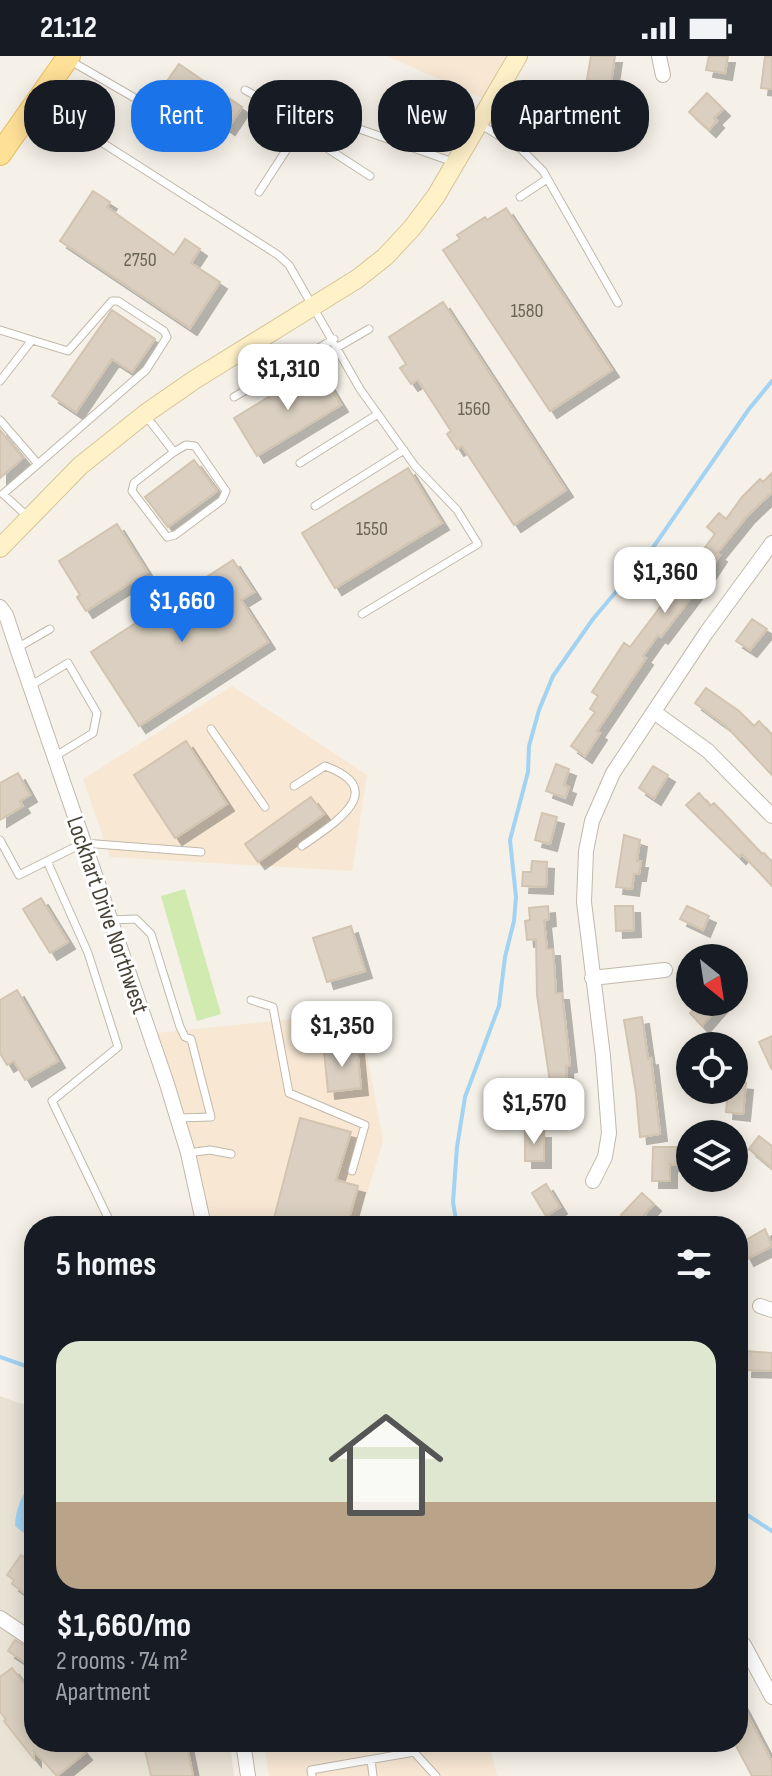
<!DOCTYPE html>
<html lang="en">
<head>
<meta charset="utf-8">
<style>
  body { margin:0; font-family:"Sofia Sans Condensed",sans-serif; background:#242831; color:#f1f3f6; height:100vh; display:flex; flex-direction:column; font-size:30px; white-space:nowrap }
  * { box-sizing:border-box; margin:0 }
  p { font-size:26px; color:#9ea1a6 }
  .icon { flex:none; width:44px; height:44px; fill:none; stroke:currentColor; stroke-width:2; stroke-linecap:round; stroke-linejoin:round }
  .map { position:relative; flex:1; overflow:hidden }
  .panel { position:absolute; left:24px; top:1160px; width:724px; height:536px; display:flex; flex-direction:column; background:#171b24; border-radius:32px; box-shadow:0 4px 20px #0003 }
  .panel>* { flex:none }
  .hud { position:absolute; left:24px; top:24px; width:724px; height:72px; display:flex; gap:16px }
  .needle { width:52px; rotate:150deg }
  .tools { position:absolute; left:676px; top:888px; display:grid; gap:16px }
  .tools a { display:grid; place-items:center; width:72px; height:72px; border-radius:50%; background:#171b24; box-shadow:0 4px 20px #0003; font-size:40px }
  .price { position:absolute; translate:-50% -68px; padding:0 18px; border-radius:16px; background:#fff; color:#222; font-size:26px; line-height:52px; filter:drop-shadow(0 2px 4px #0008) }
  .price::after { content:''; position:absolute; left:50%; top:48px; width:24px; height:18px; margin-left:-12px; background:inherit; clip-path:polygon(0 0,100% 0,50% 100%) }
  .price.current { background:#1a73e8; color:#fff }
  ul { padding:0; list-style:none }
  li { display:grid; align-content:center; gap:16px; height:424px; padding:0 32px }
  li+li { border-top:2px solid #363941 }
  li span { display:grid; place-items:center; height:248px; border-radius:24px; color:#555 }
  li>.icon { margin-inline-start:auto }
  span .icon { width:144px; height:144px; fill:#fffc; stroke-width:1 }
  li b { font-size:34px }
  h2 { display:flex; justify-content:space-between; align-items:center; height:96px; padding:0 32px; font-size:34px }
  .pill { padding:0 28px; border-radius:32px; background:#171b24; box-shadow:0 4px 20px #0003; font-size:28px; line-height:72px }
  .pill.current { background:#1a73e8; color:#fff }
  .status { display:flex; justify-content:space-between; align-items:center; height:56px; padding:0 40px; background:#171b24; direction:ltr }
  .status svg { height:22px; fill:currentColor }
  .map>svg:first-child { display:block }
  .residential { fill:#e9e3d6 }
  .commercial { fill:#f7e7d3 }
  .green { fill:#d0eaaf }
  .water { fill:#a2d3f3 }
  .lines { fill:none; stroke-linecap:round; stroke-linejoin:round }
  .stream { stroke:#a2d3f3; stroke-width:4 }
  .building { fill:#dacfc0; stroke:#d2c4b0; stroke-width:2; filter:url(#shadow) }
  .lane-casing { stroke:#c1b9aa; stroke-width:9 }
  .street-casing { stroke:#c1b9aa; stroke-width:16 }
  .secondary-casing { stroke:#d6c596; stroke-width:20 }
  .primary-casing { stroke:#e9bf62; stroke-width:24 }
  .lane { stroke:#fff; stroke-width:7 }
  .street { stroke:#fff; stroke-width:14 }
  .secondary { stroke:#fff1c8; stroke-width:18 }
  .primary { stroke:#ffe097; stroke-width:22 }
  .labels { text-anchor:middle; stroke-width:6; stroke-linejoin:round; paint-order:stroke }
  .number-label { font-size:20px; fill:#6c6458 }
  .street-label { font-size:24px; fill:#484136; stroke:#fff }
</style>
</head>
<body>
<div class="status"><b>21:12</b><svg viewBox="0 0 49 12"><path d="M0 12V9h3v3zM5 12V6h3v6zM10 12V3h3v9zM15 12V0h3v12zM26 1h20v11H26zM47 4h2v5h-2z"/></svg></div>
<div class="map">
<svg width="772" height="1720" viewBox="0 0 772 1720">
  <defs>
    <filter id="shadow"><feDropShadow dx="7" dy="7" stdDeviation="0" flood-color="#0004"/></filter>
  </defs>
  <rect width="100%" height="100%" fill="#f5f1e8"/>
  <path class="residential" d="M0 1340 34 1352V1686H230L234 1720H0Z"/>
  <path class="commercial" d="M387 0H509L482 42Z
    M232 630 367 719 352 815 110 801 83 723Z
    M359 956 383 1085 357 1170H208L197 1105 157 977Z
    M264 1686H489L497 1720H269Z"/>
  <path class="green" d="M185 833 221 958 197 965 161 840Z"/>
  <path class="water" d="M34 1423V1474L25 1478 15 1470C15 1453 23 1436 34 1423Z"/>
  <g class="lines">
    <path class="stream" d="M457 1170 453 1146 457 1091 465 1041 499 950 505 901 514 865 516 841 510 784 528 716 529 690 539 654 553 620 593 563 652 493 749 353 772 325
      M0 1301 34 1313
      M738 1453 772 1475"/>
  </g>
  <path class="building" d="M591 0H615L611 27 587 24Z
    M709 0H728L725 17 706 14Z
    M765 1H772V33L761 32Z
    M179 8 242 51 228 72 165 28Z
    M707 37 723 53 714 62 717 65 709 74 689 56Z
    M93 135 110 146 107 151 174 199 185 183 200 193 191 207 220 226 190 272 60 185Z
    M506 152 612 314 550 355 443 194 460 183 457 179 485 161 487 164Z
    M443 246 566 434 514 469 462 390 457 393 447 378 451 375 418 324 411 328 400 312 406 308 389 281Z
    M112 254 155 283 132 316 112 303 76 356 52 340Z
    M318 311 341 349 257 400 234 362Z
    M0 374 23 402 0 422Z
    M194 404 217 435 168 471 145 441Z
    M408 412 442 467 335 532 302 477Z
    M772 417V436L747 460 717 497 720 499 696 535 661 581 658 579 643 600 646 602 597 675 600 677 585 700 571 690 595 656 590 653 598 640 592 636 624 587 630 591 715 478 707 471 719 457 726 463 742 441 760 423 763 426Z
    M117 468 147 516 86 555 77 541 80 539 59 505Z
    M233 504 254 536 241 544 268 586 139 670 91 596Z
    M752 563 767 573 750 594 736 585Z
    M706 632 739 655 754 670 759 665 772 679V719L726 670 695 647Z
    M186 685 227 748 175 782 134 719Z
    M556 708 569 713 564 729 569 731 565 742 546 735Z
    M653 710 668 719 654 742 639 732Z
    M18 717 30 739 20 745 23 750 0 764V727Z
    M699 737 710 750 714 747 762 798 764 797 772 806V830L742 798 739 801 686 749Z
    M311 741 324 758 258 806 245 788Z
    M542 757 557 761 550 788 535 784Z
    M624 779 640 784 637 805H641L639 818H634L632 833 616 831Z
    M532 805 547 806 546 831 522 830 523 816H531Z
    M41 842 68 886 50 897 23 853Z
    M548 850 549 863 544 864 547 893H553L556 937H562L570 1009 566 1010 568 1059 549 1060 547 1026H550L537 939 536 883 527 884 525 865 530 864 529 852Z
    M615 850H633L634 874 616 875Z
    M687 850 709 860 703 874 680 863Z
    M351 870 365 915 327 926 313 882Z
    M17 934 58 1005 25 1024 14 1005 7 1009 0 997V944Z
    M702 946H723L702 970 690 957Z
    M642 961 648 1003 651 1002 660 1078 640 1081 636 1037 624 964Z
    M772 980V1014L759 986Z
    M357 991 361 1032 328 1036 324 994Z
    M734 1026 746 1027 743 1058 726 1056 728 1034H734Z
    M300 1062 351 1076 336 1124 358 1130 347 1170H272Z
    M525 1075H544V1105H525Z
    M759 1080 772 1090V1112L749 1093Z
    M653 1091H677V1109L670 1108V1125H652Z
    M546 1128 560 1151 546 1160 532 1137Z
    M642 1137 654 1148 644 1159 649 1163 643 1170H633L621 1159Z
    M765 1173 772 1190 747 1203 739 1188Z
    M746 1295 772 1297V1315L745 1314Z
    M34 1491V1544L12 1528 14 1524 7 1519 21 1499 26 1502Z
    M15 1584 34 1595V1612L8 1595Z
    M12 1612 34 1640V1686H76L85 1697 57 1720 34 1695V1703L4 1665 6 1663 0 1656V1621Z
    M738 1641 772 1706V1720H752L734 1686H738Z
    M143 1686H186L193 1720H151Z"/>
  <g class="lines">
    <defs>
      <path id="lane" d="M69 4 133 41
        M245 34 304 66
        M34 53 81 86 98 84 278 199 289 209 360 333 415 410 457 454 478 488 362 558
        M481 69 521 93 543 115 618 247
        M299 74 370 120
        M259 136 311 56 456 107
        M520 141 547 123
        M0 274 32 284 0 325
        M32 284 68 295 112 245H118L164 275 167 281 146 314 38 408
        M338 291 369 273
        M234 341 334 283
        M146 360 174 396 134 427 132 435 167 481 175 479 222 444 226 435 195 390 186 389 174 396
        M0 364 38 408 3 438 27 460
        M300 407 378 358
        M315 450 404 394
        M17 592 50 573
        M30 630 68 607 97 657 93 677 54 701
        M211 673 265 751
        M294 730 325 710C391 734 333 768 302 790
        M0 784 19 819 83 787 201 796
        M47 805 88 897 118 991 52 1045 112 1170
        M111 864 136 863 151 878 180 971 185 981 191 983 211 1061 178 1062
        M251 944 273 951 289 1037 365 1069 352 1115
        M188 1097 210 1094 231 1098
        M371 1704 373 1720
        M312 1720 311 1714 414 1696 436 1720"/>
      <path id="street" d="M659 0 663 19
        M0 551 6 559 17 592 167 1028 188 1097 204 1170
        M654 656 708 695 772 760
        M592 922 665 914
        M593 1125 605 1101 609 1077 603 1000 584 846 586 795 592 765 613 717 706 577 772 487
        M760 1250 772 1254
        M0 1562 34 1585
        M738 1584 744 1589 772 1641
        M243 1686 248 1720"/>
      <path id="secondary" d="M0 492 80 410 145 358 194 324 357 223 385 201 412 172 436 140 518 0"/>
      <path id="primary" d="M0 98 69 0"/>
    </defs>
    <use href="#lane" class="lane-casing"/>
    <use href="#street" class="street-casing"/>
    <use href="#secondary" class="secondary-casing"/>
    <use href="#primary" class="primary-casing"/>
    <use href="#lane" class="lane"/>
    <use href="#street" class="street"/>
    <use href="#secondary" class="secondary"/>
    <use href="#primary" class="primary"/>
  </g>
  <g class="labels">
    <g class="number-label">
      <text x="140" y="210">2750</text>
      <text x="527" y="261">1580</text>
      <text x="474" y="359">1560</text>
      <text x="372" y="479">1550</text>
    </g>
    <g class="street-label">
      <text transform="translate(108 859) rotate(71)" y="8">Lockhart Drive Northwest</text>
    </g>
  </g>
</svg>
<div class="tools">
<a><svg class="needle" viewBox="-14 -14 28 28"><path d="M0-13l5 13h-10z" fill="#e53935"/><path d="M0 13l5-13h-10z" fill="#9ea1a6"/></svg></a>
<a><svg class="icon" aria-label="locate" viewBox="0 0 24 24"><circle cx="12" cy="12" r="6"/><path d="M12 2v4M12 18v4M2 12h4M18 12h4"/></svg></a>
<a><svg class="icon" aria-label="layers" viewBox="0 0 24 24"><path d="M12 4l9 5-9 5-9-5zM3 14l9 5 9-5"/></svg></a>
</div>
<b class="price" style="left:288px;top:356px">$1,310</b>
<b class="price" style="left:665px;top:559px">$1,360</b>
<b class="price current" style="left:182px;top:588px">$1,660</b>
<b class="price" style="left:342px;top:1013px">$1,350</b>
<b class="price" style="left:534px;top:1090px">$1,570</b>
<div class="hud">
<a class="pill">Buy</a>
<a class="pill current">Rent</a>
<a class="pill">Filters</a>
<a class="pill">New</a>
<a class="pill">Apartment</a>
</div>
<section class="panel">
<h2>5 homes<svg class="icon" aria-label="filters" viewBox="0 0 24 24"><path d="M4 7h16M4 17h16"/><circle cx="9" cy="7" r="2"/><circle cx="15" cy="17" r="2"/></svg></h2>
<ul>
<li><span style="background:linear-gradient(#dfe7d0 65%,#b9a48a 0)"><svg class="icon" aria-label="home" viewBox="0 0 24 24"><path d="M3 11l9-7 9 7M6 9v11h12V9"/></svg></span><div><b>$1,660/mo</b><p>2 rooms · 74 m²</p><p>Apartment</p></div></li>
</ul>
</section>
</div>
</body>
</html>
